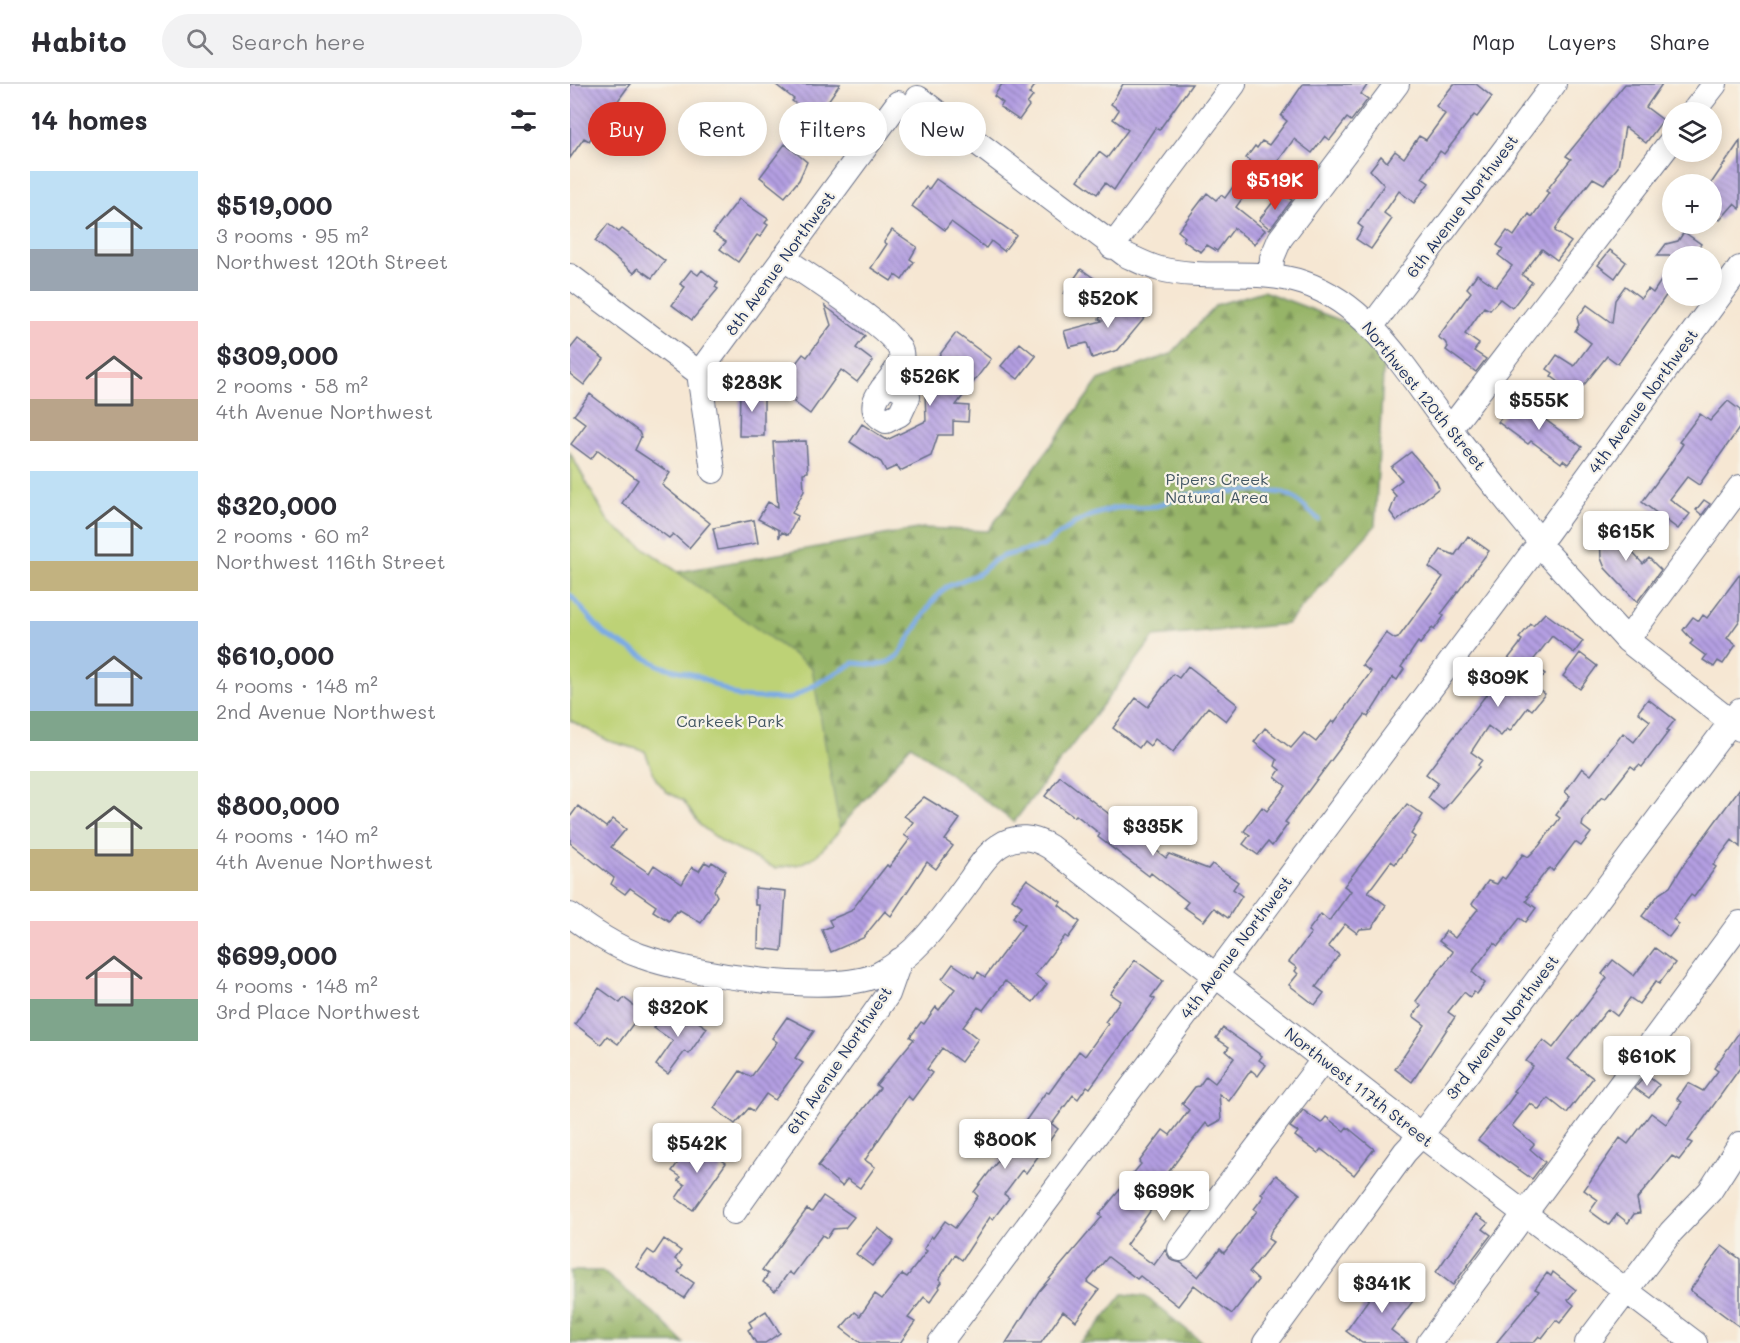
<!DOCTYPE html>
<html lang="en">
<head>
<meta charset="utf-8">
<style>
  body { margin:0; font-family:Mali,sans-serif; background:#f2f2f3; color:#2b2b33; height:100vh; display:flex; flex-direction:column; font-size:22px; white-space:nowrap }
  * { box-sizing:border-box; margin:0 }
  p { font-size:20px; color:#7c7c81 }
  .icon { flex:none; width:33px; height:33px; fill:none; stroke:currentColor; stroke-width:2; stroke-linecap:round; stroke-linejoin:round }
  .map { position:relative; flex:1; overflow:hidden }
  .side { display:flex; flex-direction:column; background:#fff; width:570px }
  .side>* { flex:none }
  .hud { position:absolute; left:18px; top:18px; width:570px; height:54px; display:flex; gap:12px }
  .controls { position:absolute; left:1092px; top:18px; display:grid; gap:12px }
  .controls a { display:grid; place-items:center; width:60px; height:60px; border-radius:50%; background:#fff; box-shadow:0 3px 15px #0003; font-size:30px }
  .price { position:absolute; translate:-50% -51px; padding:0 14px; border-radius:6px; background:#fff; color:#222; font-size:20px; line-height:39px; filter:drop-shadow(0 2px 3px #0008) }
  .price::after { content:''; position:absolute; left:50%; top:36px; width:18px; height:14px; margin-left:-9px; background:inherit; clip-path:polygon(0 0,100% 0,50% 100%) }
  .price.active { background:#d93025; color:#fff }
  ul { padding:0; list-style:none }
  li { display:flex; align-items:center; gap:18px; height:150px; padding:0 30px }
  li span { display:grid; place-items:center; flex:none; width:168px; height:120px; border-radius:0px; color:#555 }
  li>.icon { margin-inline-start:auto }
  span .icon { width:72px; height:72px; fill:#fffc; stroke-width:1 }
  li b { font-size:26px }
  h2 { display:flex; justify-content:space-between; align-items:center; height:72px; padding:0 30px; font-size:26px }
  .chip { padding:0 21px; border-radius:27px; background:#fff; box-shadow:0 3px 15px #0003; font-size:21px; line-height:54px }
  .chip.active { background:#d93025; color:#fff }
  header { display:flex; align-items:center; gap:36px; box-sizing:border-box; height:84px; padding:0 30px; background:#fff; border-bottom:2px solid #e1e1e2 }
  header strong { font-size:28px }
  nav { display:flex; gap:33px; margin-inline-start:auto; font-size:21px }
  .search { width:420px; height:54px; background:#f2f2f3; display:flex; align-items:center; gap:15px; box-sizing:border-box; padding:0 21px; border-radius:33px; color:#7c7c81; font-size:22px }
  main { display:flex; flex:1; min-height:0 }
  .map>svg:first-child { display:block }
  .forest { fill:url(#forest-firs); stroke:#587262; stroke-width:1.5 }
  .park { fill:#bdd276; stroke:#6c806a; stroke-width:1.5 }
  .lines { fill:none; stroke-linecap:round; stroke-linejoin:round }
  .stream { stroke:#7aaae5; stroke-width:5 }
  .building { fill:url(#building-back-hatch) }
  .minor-casing { stroke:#686f87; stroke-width:26 }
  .minor { stroke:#fff; stroke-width:24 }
  .labels { text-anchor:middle; stroke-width:4.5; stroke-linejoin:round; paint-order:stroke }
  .street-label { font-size:16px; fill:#1b2f5e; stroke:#f7f3e8 }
  .park-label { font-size:16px; fill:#445864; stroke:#f7f3e8 }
</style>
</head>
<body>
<header>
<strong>Habito</strong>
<div class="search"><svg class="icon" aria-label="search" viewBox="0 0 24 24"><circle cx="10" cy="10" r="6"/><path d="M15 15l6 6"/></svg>Search here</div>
<nav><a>Map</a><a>Layers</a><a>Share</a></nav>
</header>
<main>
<section class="side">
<h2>14 homes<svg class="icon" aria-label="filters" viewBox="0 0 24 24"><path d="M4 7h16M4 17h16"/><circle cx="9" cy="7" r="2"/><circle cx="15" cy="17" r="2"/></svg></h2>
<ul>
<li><span style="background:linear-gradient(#bfe0f5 65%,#9aa5b1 0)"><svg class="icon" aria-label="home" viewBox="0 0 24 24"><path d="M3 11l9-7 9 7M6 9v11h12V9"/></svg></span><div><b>$519,000</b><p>3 rooms · 95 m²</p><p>Northwest 120th Street</p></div></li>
<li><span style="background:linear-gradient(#f6c9c9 65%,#b9a48a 0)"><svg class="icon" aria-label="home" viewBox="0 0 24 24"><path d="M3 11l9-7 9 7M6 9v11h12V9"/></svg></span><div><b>$309,000</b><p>2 rooms · 58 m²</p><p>4th Avenue Northwest</p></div></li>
<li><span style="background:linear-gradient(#bfe0f5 75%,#c2b280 0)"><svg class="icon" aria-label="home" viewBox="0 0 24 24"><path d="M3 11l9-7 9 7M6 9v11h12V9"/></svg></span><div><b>$320,000</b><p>2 rooms · 60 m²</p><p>Northwest 116th Street</p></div></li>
<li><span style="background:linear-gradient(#a9c7e8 75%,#7fa58c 0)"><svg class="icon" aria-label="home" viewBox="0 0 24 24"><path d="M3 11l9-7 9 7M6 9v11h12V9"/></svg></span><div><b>$610,000</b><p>4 rooms · 148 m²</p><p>2nd Avenue Northwest</p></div></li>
<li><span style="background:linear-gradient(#dfe7d0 65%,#c2b280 0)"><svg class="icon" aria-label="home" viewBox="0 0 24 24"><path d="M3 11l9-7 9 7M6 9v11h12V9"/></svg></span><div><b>$800,000</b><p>4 rooms · 140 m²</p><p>4th Avenue Northwest</p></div></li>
<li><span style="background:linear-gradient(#f6c9c9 65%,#7fa58c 0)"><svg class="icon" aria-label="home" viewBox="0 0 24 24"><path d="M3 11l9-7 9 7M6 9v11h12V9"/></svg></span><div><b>$699,000</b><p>4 rooms · 148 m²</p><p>3rd Place Northwest</p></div></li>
</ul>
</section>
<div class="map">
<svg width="1170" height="1259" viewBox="0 0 1170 1259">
  <defs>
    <pattern id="forest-firs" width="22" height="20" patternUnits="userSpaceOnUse" patternTransform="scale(1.5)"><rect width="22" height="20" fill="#96b467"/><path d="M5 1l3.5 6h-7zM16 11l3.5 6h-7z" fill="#7a9358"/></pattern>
    <pattern id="building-back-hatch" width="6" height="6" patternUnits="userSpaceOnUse" patternTransform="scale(1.5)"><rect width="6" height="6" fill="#b49fe2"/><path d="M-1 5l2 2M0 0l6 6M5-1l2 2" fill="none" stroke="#9282ba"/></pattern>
  </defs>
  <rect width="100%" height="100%" fill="#f7f3e8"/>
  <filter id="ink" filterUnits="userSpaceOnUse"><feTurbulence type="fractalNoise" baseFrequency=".0167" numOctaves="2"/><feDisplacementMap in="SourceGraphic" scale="12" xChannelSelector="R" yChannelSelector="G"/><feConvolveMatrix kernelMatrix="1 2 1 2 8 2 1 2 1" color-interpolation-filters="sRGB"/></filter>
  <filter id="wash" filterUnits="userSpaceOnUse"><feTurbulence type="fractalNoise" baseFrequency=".008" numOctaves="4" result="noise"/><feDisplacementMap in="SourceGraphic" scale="24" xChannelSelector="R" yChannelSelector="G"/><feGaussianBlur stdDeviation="1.35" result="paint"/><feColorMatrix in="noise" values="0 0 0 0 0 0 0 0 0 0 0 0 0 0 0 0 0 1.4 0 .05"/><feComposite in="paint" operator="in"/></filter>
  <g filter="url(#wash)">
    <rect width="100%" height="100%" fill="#f6e7d3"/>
    <path class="forest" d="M693 207 791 244 814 271 805 442 717 540 584 553 444 738 341 661 246 772 230 780 205 784 154 759 130 741 113 716 97 708 86 695 75 667 39 657 0 636V369L39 439 108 488 353 444 418 447 529 296 601 270 646 221Z
      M0 1187H32L84 1229 114 1259H0Z
      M553 1210 576 1213 633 1259H509L525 1245Z"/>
    <path class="park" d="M0 369 39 439 242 584 270 746 246 772 230 780 205 784 154 759 130 741 113 716 97 708 86 695 75 667 39 657 0 636Z"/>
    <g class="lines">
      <path class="stream" d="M0 511 34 550 90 582 128 592 169 613 220 615 284 579 307 581 319 578 329 571 362 518 376 503 410 489 422 478 433 472 473 462 505 439 520 432 545 424 587 422 613 411 686 406 714 409 725 414 748 435"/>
    </g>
    <g id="blocks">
      <path class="building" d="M0 0H60L19 57 14 54 0 74Z
        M205 0H270L246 34 222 17 224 15Z
        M432 0H466L459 10 463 12 457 20 459 22 449 36 430 23 433 19 424 12Z
        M553 0H622L589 46 585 44 544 106 535 99 527 110 508 96 529 68 537 74 558 46 543 35 549 26 541 20Z
        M733 0H798L791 10 798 15 781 37 777 34 760 56 755 52 742 69 724 55 698 91 693 86 666 123 695 146 684 160 664 144 647 167 637 161 631 168 624 164 613 156 615 153 608 147 637 109 646 116 651 111 655 114 681 78 676 74 685 62 687 64 692 57 699 61 717 37 711 32Z
        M884 0H906L922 13 907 33 904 31 874 70 870 67 852 94 859 99 844 119 829 107 814 129 822 135 801 165 786 155 793 144 788 140 814 101 800 86 811 72 817 78 825 67 834 74 849 52 856 56 875 30 866 22Z
        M1055 0H1092L1076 23 1093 36 1076 59 1055 43 1048 83 1034 100 1023 94 990 137 985 147 1001 158 987 176 972 165 952 191 962 198 942 224 930 215 920 226 914 223 895 250 909 260 904 267 916 275 906 288 876 266 878 263 875 258 868 253 901 208 897 204 907 190 926 203 942 182 928 171 933 165 927 161 937 147 944 152 959 130 962 133 979 109 976 107 1001 75 996 72Z
        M1170 57V125L1164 120 1150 136 1142 130V98Z
        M215 60 237 78 229 96 215 113 190 93Z
        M366 95 446 151 434 167 421 157 416 164 381 138 375 146 342 122 356 103 359 105Z
        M710 109 722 116 700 145 689 136Z
        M169 115 198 135 195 139 198 141 190 153 187 151 168 178 150 165 156 158 143 149Z
        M38 140 49 148 52 145 95 177 82 194 68 184 64 189 25 157Z
        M322 146 347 163 340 175 344 178 332 196 325 191 321 197 301 184 317 160 314 158Z
        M1114 148 1131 160 1122 172H1087L1096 160 1108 157Z
        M1040 166 1056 178 1045 194 1028 181Z
        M1102 180V203L1048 280 1037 272 1006 311 981 292 983 289 977 285 987 271 1004 282 1021 259 1005 247 1009 241 1007 234 1017 221 1042 239 1045 216 1055 202 1071 214 1078 205 1083 209Z
        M511 185 525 195 507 219 494 209Z
        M121 186 128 191 132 186 148 199 145 203 148 205 122 236 102 221 115 203 110 200Z
        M544 214 554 221 558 215 578 230 548 266 522 274 517 259 499 263 494 247 532 237 529 235Z
        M255 222 295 252 286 264 303 277 287 298 271 286 240 330 224 318 226 315 208 302 233 270 237 273 261 241Z
        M386 249 421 275 386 321 399 322 398 338 383 337V351H368L361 372 330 387 327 382 316 387 311 378 280 358 292 340 317 356 356 337 355 308 339 293 348 278 359 285Z
        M8 255 34 275 14 301 0 290V265Z
        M450 259 466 272 448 295 431 282Z
        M170 305 194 306V352H169Z
        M20 310 69 348 71 353 65 366 100 389 92 401 140 439 119 464 103 450 99 454 52 419 68 396 28 366 21 375 1 360 16 340 4 331Z
        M949 311 961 320V325L1012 363 998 380 993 376 991 379 961 357 958 360 928 338Z
        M1158 317 1170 326V343L1129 401 1117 393 1100 415 1120 430 1108 445 1072 418 1100 380 1113 360 1109 358 1130 330 1140 337Z
        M236 357 238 388 233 389 234 407 222 429 228 432 218 451 212 448 209 454V446L188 435 198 418 208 423 203 358Z
        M841 368 866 397 869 404 827 437 820 428 826 412 820 405 832 396 821 383Z
        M1134 416 1140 420 1132 431 1126 426Z
        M184 436 188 459 148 466 143 444Z
        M1035 442 1060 444 1061 467 1073 480 1079 474 1091 486 1067 518 1035 484 1031 474 1030 452H1035Z
        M898 452 919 467 871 530 874 532 864 546 862 544 850 560 848 558 831 583 834 585 827 596 823 593 798 633 795 631 721 730 715 738 718 740 702 762 698 758 688 771 673 760 680 751 674 747 692 723 697 727 716 702 705 693 710 686 705 682 707 676 684 658 695 644 721 664 734 649 746 658 762 637 764 639 801 588 792 581 816 549 825 555 828 554 873 493 859 483 871 466 885 471Z
        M1170 490V536L1157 554 1166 561 1153 580 1148 577 1144 583 1133 576 1136 572 1120 560 1123 557 1113 546 1123 533 1129 537 1133 531 1137 534Z
        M975 529 1013 557 1004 569 982 552 961 579 975 590 965 603 975 610 962 626 958 623 940 647 937 645 931 652 918 642 901 668 912 676 908 681 909 683 873 726 858 714 868 699 856 690 938 582 934 580 949 561 952 556 949 554 961 540 963 542Z
        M1010 569 1027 582 1010 605 993 592Z
        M618 582 668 621 656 637 638 623 603 668 585 655 580 662 574 657 569 664 543 644 566 614 578 623 603 590 609 594Z
        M1078 615 1105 636 1097 646 1099 647 1072 683 1069 681 1065 685 1061 682 1035 715 1032 713 1029 716 1013 737 1012 742 1021 749 1011 762 1005 758 983 787 980 784 977 786 957 812 959 813 956 817 966 824 956 838 950 834 928 862 924 859 902 888 915 899 907 910 904 908 900 913 894 908 878 928 885 933 842 998 825 985 855 941 843 932 851 922 846 917 883 868 869 857 876 847 885 854 908 825 902 820 918 797 927 800 932 793 935 795 953 770 958 773 969 762 990 734 986 731 1000 712 995 708 1012 684 1021 691 1053 649 1064 658 1080 637 1068 628Z
        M490 692 596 774 599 770 638 785 642 780 668 798 663 805 672 812 658 834 644 824 634 837 614 823 618 818 581 789 579 792 528 753 530 750 506 731 504 733 475 712Z
        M1170 704V763L1162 756 1143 781 1146 783 1124 813 1121 811 1103 835 1109 840 1099 853 1072 832 1089 810 1100 803 1114 780Z
        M354 713 390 735 375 756 383 762 366 785 357 778 321 832 315 827 293 854 261 868 252 846 262 842 259 836 281 827 317 781 319 783 340 755 334 751 343 738 334 732Z
        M837 720 853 731 841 750 845 753 825 780 821 777 798 808 816 821 802 844 790 845 787 849 775 840 758 862 769 871 746 903 754 909 745 921 719 901 728 890 725 887 727 884 719 878 741 849 738 847 751 830 759 837 781 807 774 802Z
        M8 722 36 743 43 735 56 745 41 763 79 789 84 781 112 800 122 783 129 787 135 778 140 781 142 778 156 787 144 806 147 812 131 839 110 826 108 828 106 827 99 837 83 827 86 822 60 804 55 810 41 800 44 794 0 759V733Z
        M457 795 491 818 489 821 510 838 498 854 495 852 465 891 477 900 463 918 435 897 413 926 408 923 393 943 408 955 391 978 372 964 357 985 362 989 342 1016 338 1012 295 1076 305 1083 290 1104 277 1095 272 1102 248 1082 310 1004 306 1001 344 955 340 953 351 938 354 940 366 923 369 926 385 905 372 895 383 880 404 894 408 888 415 893 454 841 443 833 452 822 442 815Z
        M185 804 216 807 212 867 188 864 189 821H185Z
        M1085 864 1105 879 1089 900 1086 897 1069 920 1060 914 1047 932 1038 925 998 975 1023 994 997 1029 978 1014 969 1026 960 1019 942 1042 964 1060 960 1065 975 1078 962 1095 908 1056 936 1022 946 1008 944 1007 963 982 956 977 973 956 983 964 1037 894 1032 890 1043 876 1064 892Z
        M565 876 593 897 581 913 585 915 520 1004 517 1002 508 1015 503 1011 482 1040 488 1045 456 1089 452 1086 434 1110 439 1114 423 1135 420 1133 392 1176 385 1171 369 1195 372 1198 369 1202 370 1204 360 1218 354 1213 338 1234 345 1238 330 1259H291L271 1244 285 1228 290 1232 305 1210 312 1215 332 1190 337 1193 357 1167 354 1165 361 1152 363 1154 375 1137 385 1144 408 1112 404 1108 451 1047 449 1046 476 1008 479 1009 509 967 515 972 538 940 535 938 550 917 540 910Z
        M29 904 50 919 54 914 72 928 48 960 37 952 31 960 5 940Z
        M97 925 117 939 121 933 137 944 119 970 115 967 98 990 86 981 103 957 84 944Z
        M217 933 244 947 225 974 233 979 205 1016 196 1010 184 1027 179 1024 165 1040 144 1024 170 987 181 993 207 958 202 954Z
        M653 944 692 972 689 976 696 981 688 992 681 986 659 1017 649 1010 651 1036 640 1042 636 1039 609 1074 574 1121 581 1126 556 1161 584 1181 595 1166 601 1176 611 1179 628 1193 650 1165 654 1169 687 1127 684 1125 694 1112 691 1110 706 1091 730 1110 701 1147 698 1155 703 1158 679 1188 688 1196 662 1230 624 1201 608 1222 570 1192 567 1195 538 1173 517 1198 529 1206 506 1237 493 1227 471 1259H436L469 1207 532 1133 529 1131 571 1080 569 1078 593 1046 600 1051 619 1026 612 1020 625 1003 629 1002 636 992 645 999 664 974 656 967 659 963 646 954Z
        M1170 947V984L1118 1057 1122 1059 1109 1076 1102 1072 1067 1115 1070 1129 1064 1130 1058 1139 1047 1130 1039 1141 1020 1127 1028 1116 1014 1106 1050 1054 1058 1060 1081 1029 1096 1040 1112 1018 1107 1015 1118 999 1133 1007 1148 987 1144 984Z
        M1076 991 1089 1001 1079 1014 1065 1004Z
        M733 1026 751 1039 756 1033 774 1047 777 1043 804 1065 784 1091 751 1065 748 1069 725 1052 728 1048 720 1043Z
        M123 1057 156 1079 123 1126 106 1114 115 1101 108 1096 111 1093 102 1087Z
        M253 1112 284 1133 275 1144 263 1145 257 1154 252 1151 223 1191 219 1188 205 1207 193 1198 198 1190 192 1186 237 1125 242 1128Z
        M906 1130 918 1139 913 1145 921 1151 883 1201 866 1188Z
        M308 1144 324 1157 302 1182 286 1170Z
        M94 1155 111 1167 105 1175 113 1181 108 1188 124 1199 114 1214 66 1183 78 1166 84 1170Z
        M1152 1162 1170 1175V1243L1120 1206Z
        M983 1188 1006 1206 998 1216 1004 1221 990 1239 986 1236 972 1254 969 1252 963 1259H926L969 1207 965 1205 977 1189 981 1192Z
        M815 1192 846 1213 821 1246 838 1259H792L776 1247Z
        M196 1227 210 1249 195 1259H186L178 1246 182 1243 179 1238Z"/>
    </g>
  </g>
  <g filter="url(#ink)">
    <use href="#blocks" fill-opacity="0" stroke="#686f87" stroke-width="1.5"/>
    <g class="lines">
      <defs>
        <path id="minor" d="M348 14 556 171C567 176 578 182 590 185 637 197 687 183 734 199 802 222 839 292 880 345 908 381 936 416 965 451
          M1123 28 1145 0
          M542 163 664 0
          M213 174C235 190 325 245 331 268 337 292 281 318 316 337L330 330 338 313 336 308 322 300 312 305
          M701 191 702 174 710 155 827 0
          M0 192 129 289
          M801 243 984 0
          M880 345 1102 56
          M143 387 129 289 328 19
          M976 450 1170 184
          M978 470 1057 556 1170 645
          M1057 556 1170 403
          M0 831C22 847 45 863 71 872 119 890 262 913 309 890 349 870 374 831 400 796 408 784 417 770 429 762 446 750 464 753 480 763L851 1051 1125 1259
          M164 1128 318 910 330 876
          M610 1165 754 975
          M370 1259 963 468
          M695 1259 835 1068 851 1051 1170 626
          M859 1259 1170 839
          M1017 1259 1101 1148 1140 1107 1170 1060"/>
      </defs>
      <use href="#minor" class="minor-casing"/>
      <use href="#minor" class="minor"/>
    </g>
  </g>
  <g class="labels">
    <g class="street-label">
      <text transform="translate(892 122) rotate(-53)" y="6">6th Avenue Northwest</text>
      <text transform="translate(210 179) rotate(-54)" y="6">8th Avenue Northwest</text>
      <text transform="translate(854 312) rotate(51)" y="6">Northwest 120th Street</text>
      <text transform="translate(1073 317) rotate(-54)" y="6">4th Avenue Northwest</text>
      <text transform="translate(666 863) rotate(-53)" y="6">4th Avenue Northwest</text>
      <text transform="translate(932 943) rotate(-53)" y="6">3rd Avenue Northwest</text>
      <text transform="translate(269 976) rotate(-56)" y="6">6th Avenue Northwest</text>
      <text transform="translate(789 1003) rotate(38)" y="6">Northwest 117th Street</text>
    </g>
    <g class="park-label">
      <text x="647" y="401">Pipers Creek<tspan x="647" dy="18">Natural Area</tspan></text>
      <text x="160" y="643">Carkeek Park</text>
    </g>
  </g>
</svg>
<div class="controls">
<a><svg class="icon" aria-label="layers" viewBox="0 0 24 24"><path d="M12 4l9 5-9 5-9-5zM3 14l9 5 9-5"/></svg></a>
<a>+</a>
<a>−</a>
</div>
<b class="price active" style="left:705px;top:127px">$519K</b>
<b class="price" style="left:538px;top:245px">$520K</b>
<b class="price" style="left:360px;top:323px">$526K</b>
<b class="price" style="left:182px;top:329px">$283K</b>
<b class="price" style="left:969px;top:347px">$555K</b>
<b class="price" style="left:1056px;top:478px">$615K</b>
<b class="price" style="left:928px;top:624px">$309K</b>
<b class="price" style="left:583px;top:773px">$335K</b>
<b class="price" style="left:108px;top:954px">$320K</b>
<b class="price" style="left:1077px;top:1003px">$610K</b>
<b class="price" style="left:435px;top:1086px">$800K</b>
<b class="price" style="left:127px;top:1090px">$542K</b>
<b class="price" style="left:594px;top:1138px">$699K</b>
<b class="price" style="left:812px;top:1230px">$341K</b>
<div class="hud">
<a class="chip active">Buy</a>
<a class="chip">Rent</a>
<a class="chip">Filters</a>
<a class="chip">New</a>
</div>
</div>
</main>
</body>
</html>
